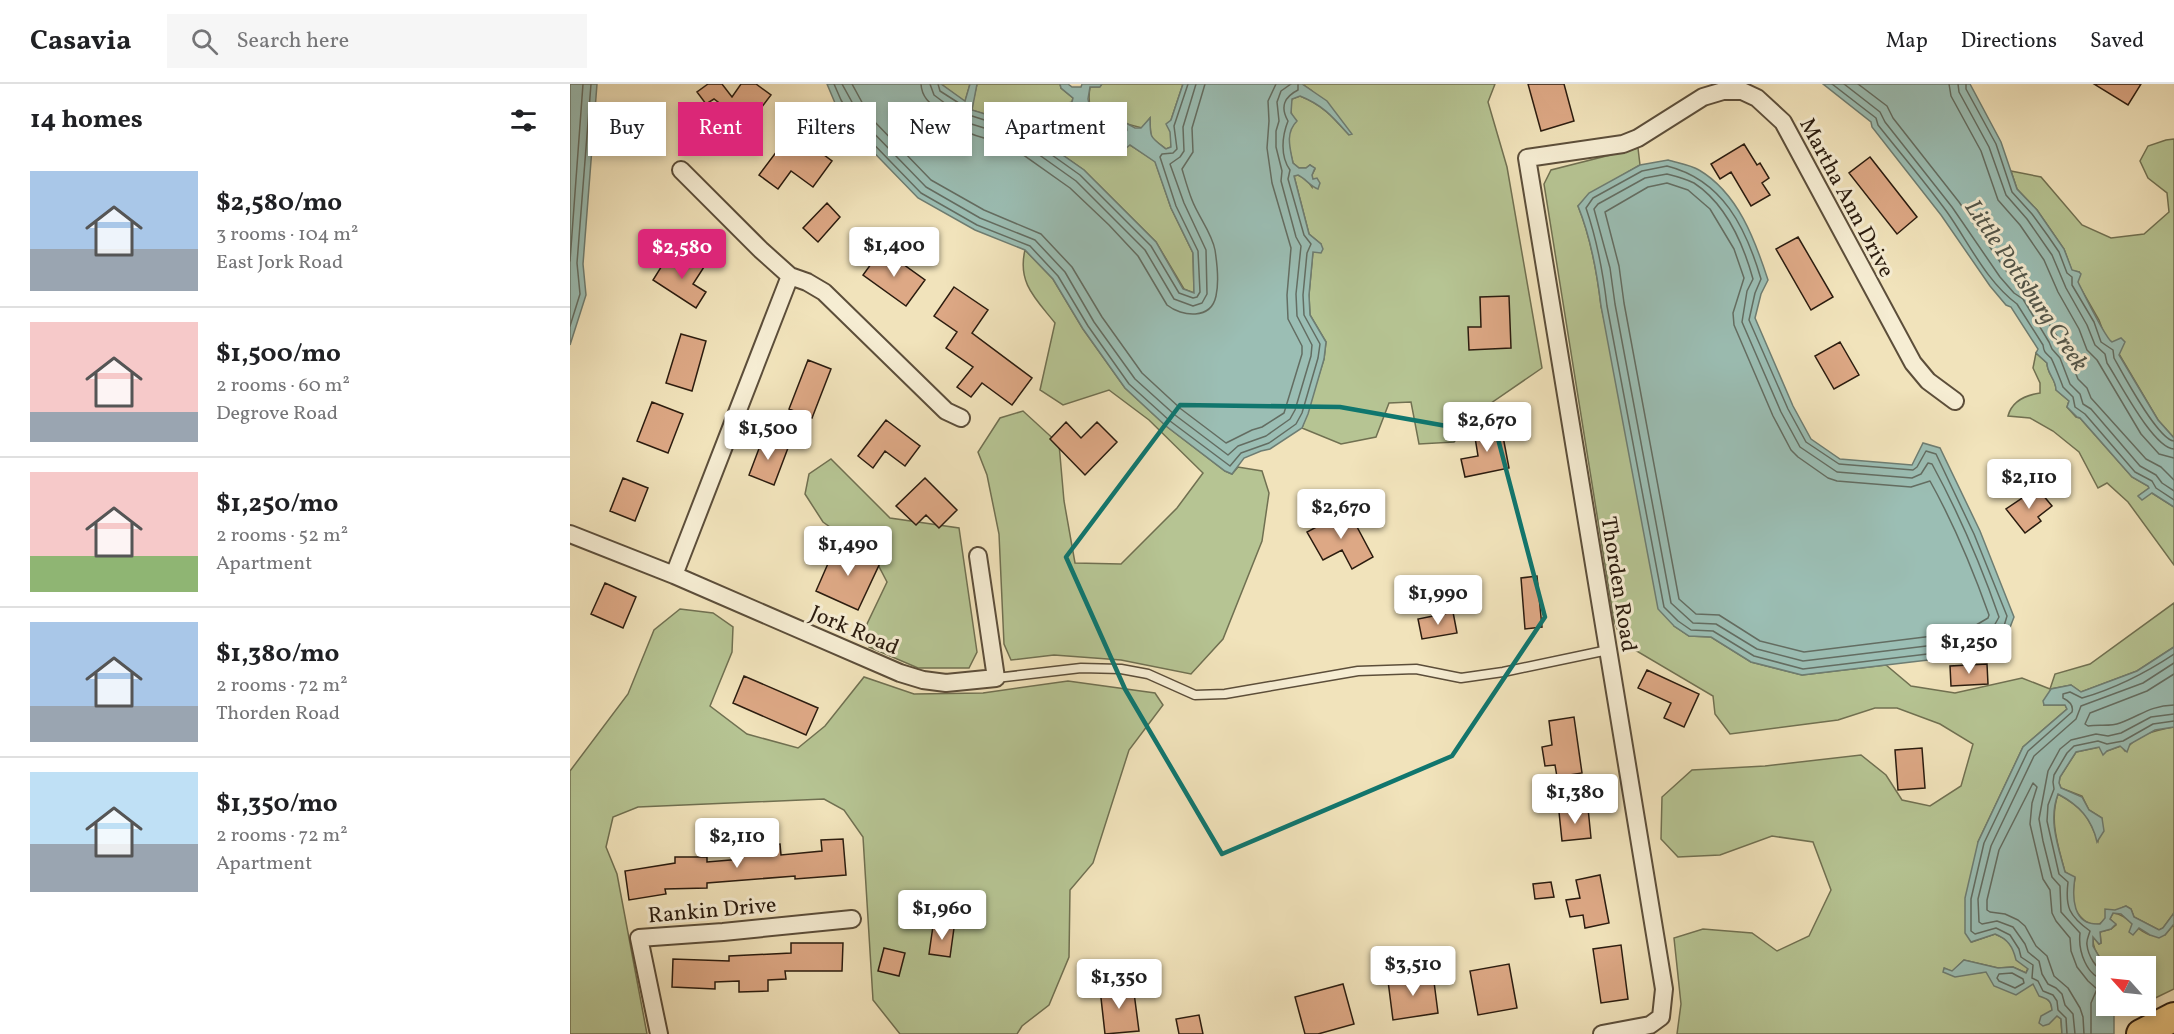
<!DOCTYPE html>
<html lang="en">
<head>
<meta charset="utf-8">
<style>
  body { margin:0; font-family:Vollkorn,serif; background:#f6f6f6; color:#202124; height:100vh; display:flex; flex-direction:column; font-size:22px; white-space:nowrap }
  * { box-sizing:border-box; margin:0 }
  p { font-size:20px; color:#757577 }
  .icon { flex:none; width:33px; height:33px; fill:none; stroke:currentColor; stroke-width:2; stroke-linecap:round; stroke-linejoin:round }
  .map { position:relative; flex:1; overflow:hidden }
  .sheet { display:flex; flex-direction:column; background:#fff; width:570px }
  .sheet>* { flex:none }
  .guide { position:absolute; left:18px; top:18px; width:570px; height:54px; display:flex; gap:12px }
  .needle { width:39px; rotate:297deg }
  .fabs { position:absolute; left:1526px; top:872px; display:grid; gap:12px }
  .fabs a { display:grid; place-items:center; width:60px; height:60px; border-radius:0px; background:#fff; box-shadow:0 3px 9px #0003; font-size:30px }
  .price { position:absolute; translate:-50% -51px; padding:0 14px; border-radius:6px; background:#fff; color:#222; font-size:20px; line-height:39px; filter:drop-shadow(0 2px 3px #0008) }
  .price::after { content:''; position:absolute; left:50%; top:36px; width:18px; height:14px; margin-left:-9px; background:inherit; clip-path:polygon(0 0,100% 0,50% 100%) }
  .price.selected { background:#db2777; color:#fff }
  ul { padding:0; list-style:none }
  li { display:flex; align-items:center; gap:18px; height:150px; padding:0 30px }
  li+li { border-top:2px solid #e0e0e0 }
  li span { display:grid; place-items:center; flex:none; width:168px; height:120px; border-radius:0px; color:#555 }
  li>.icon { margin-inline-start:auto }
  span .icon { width:72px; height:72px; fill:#fffc; stroke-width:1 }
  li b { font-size:26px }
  h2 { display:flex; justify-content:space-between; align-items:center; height:72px; padding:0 30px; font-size:26px }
  .tag { padding:0 21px; border-radius:0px; background:#fff; box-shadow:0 3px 9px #0003; font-size:21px; line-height:54px }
  .tag.selected { background:#db2777; color:#fff }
  header { display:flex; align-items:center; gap:36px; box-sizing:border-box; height:84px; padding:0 30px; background:#fff; border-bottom:2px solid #e0e0e0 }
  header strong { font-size:28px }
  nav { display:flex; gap:33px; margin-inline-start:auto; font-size:21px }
  .search { width:420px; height:54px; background:#f6f6f6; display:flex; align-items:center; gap:15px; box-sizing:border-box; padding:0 21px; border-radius:0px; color:#757577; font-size:22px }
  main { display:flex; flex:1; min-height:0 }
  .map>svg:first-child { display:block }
  .green { fill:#b6c493; stroke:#707051; stroke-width:1.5 }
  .water { fill:#9bbeb4; stroke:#6e7d72; stroke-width:1.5 }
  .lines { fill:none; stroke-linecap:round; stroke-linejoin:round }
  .shore { stroke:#636d62; stroke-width:1.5 }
  .building { fill:#dda885; stroke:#2b1c0f; stroke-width:1.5 }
  .lane-casing { stroke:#5c4e3a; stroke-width:11 }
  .street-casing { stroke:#5c4e3a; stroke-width:20 }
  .highway-casing { stroke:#2b1c0f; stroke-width:32 }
  .lane { stroke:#f6edd3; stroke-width:8 }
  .street { stroke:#f6edd3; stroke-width:16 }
  .highway { stroke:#e8c27e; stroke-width:28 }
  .marked { fill:none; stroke:#0f766e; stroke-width:4.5; stroke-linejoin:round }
  .labels { text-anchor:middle; stroke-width:6; stroke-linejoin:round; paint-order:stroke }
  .street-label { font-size:22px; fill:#2b1c0f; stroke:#f6edd3 }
  .water-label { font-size:24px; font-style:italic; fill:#525549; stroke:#f6edd3 }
</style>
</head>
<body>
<header>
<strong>Casavia</strong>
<div class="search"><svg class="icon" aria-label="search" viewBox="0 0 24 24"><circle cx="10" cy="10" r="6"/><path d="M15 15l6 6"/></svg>Search here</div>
<nav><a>Map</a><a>Directions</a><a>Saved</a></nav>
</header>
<main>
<section class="sheet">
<h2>14 homes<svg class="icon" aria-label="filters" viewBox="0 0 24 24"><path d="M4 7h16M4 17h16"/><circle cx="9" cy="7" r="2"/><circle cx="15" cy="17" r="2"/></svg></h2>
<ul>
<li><span style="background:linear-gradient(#a9c7e8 65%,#9aa5b1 0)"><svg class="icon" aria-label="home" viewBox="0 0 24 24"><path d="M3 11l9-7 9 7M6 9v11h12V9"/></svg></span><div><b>$2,580/mo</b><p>3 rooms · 104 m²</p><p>East Jork Road</p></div></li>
<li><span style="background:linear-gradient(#f6c9c9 75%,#9aa5b1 0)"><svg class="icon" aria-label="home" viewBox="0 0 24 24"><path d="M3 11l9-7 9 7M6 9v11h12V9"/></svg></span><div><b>$1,500/mo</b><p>2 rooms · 60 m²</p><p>Degrove Road</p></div></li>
<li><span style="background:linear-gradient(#f6c9c9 70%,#8fb573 0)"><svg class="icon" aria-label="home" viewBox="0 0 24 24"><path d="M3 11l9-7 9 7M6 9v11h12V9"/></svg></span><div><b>$1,250/mo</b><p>2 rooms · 52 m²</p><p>Apartment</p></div></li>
<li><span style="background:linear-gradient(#a9c7e8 70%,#9aa5b1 0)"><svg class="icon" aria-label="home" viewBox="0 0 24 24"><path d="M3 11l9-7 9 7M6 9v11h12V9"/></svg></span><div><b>$1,380/mo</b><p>2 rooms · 72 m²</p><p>Thorden Road</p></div></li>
<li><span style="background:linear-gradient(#bfe0f5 60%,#9aa5b1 0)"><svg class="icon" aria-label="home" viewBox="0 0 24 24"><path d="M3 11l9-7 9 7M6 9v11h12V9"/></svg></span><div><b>$1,350/mo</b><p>2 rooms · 72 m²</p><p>Apartment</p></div></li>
</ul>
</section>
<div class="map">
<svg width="1604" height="950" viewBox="0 0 1604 950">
  <rect width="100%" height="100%" fill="#f1e3bb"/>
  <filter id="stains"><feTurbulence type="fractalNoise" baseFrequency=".00333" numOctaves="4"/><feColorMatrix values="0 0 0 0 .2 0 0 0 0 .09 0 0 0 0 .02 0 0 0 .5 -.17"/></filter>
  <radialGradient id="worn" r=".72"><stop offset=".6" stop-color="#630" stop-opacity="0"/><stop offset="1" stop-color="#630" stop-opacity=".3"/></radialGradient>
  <path class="green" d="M371 0H400L395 18Z
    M407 0H490L491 4 503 14 502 18 509 26 517 45 536 65 560 61 585 77 601 124 623 169 624 209 614 205 586 158 514 86 447 39 442 28 431 35 401 26Z
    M532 0H613L601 36V63L596 65C578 51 581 56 580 34L572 44 557 40V46L552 54 545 56C526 44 516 26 520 3H529Z
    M732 0H925L918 18 937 83 972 284 911 326 884 358 849 360 841 318 819 319 806 353 771 360 732 344 754 275 756 258 740 231 739 211 743 167 751 160 739 150 724 92 728 91 736 95 742 103V91L745 85 740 81 736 84H729L723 79C721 70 717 59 719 49 720 46 723 43 723 40 723 31 718 24 722 15L730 12C753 21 763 33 779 51L741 6Z
    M1604 55V354L1588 336 1542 258 1536 255 1529 236 1507 198 1509 188 1502 187 1494 165 1467 126 1447 105 1441 87 1471 93 1512 141 1541 154 1574 150 1599 128 1597 109 1578 94 1570 77 1578 62 1596 56Z
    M1068 64 1070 81 1046 95 1008 122C1021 154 1027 188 1031 222L1104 542 1119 552 1141 553 1181 578 1232 591 1316 581 1341 602 1385 609 1452 594 1480 605 1485 590 1520 580 1604 519V563L1567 587 1511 608 1501 601 1481 605 1474 621H1495L1497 625 1453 663 1408 758 1402 858 1425 850 1436 855 1458 884 1456 889 1443 883 1428 884 1394 876 1382 888 1374 884 1388 891 1416 888 1463 900 1481 919 1482 926 1476 931 1487 932 1491 935 1492 950H1107L1111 920 1104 854 1133 845 1182 849 1207 867 1239 852 1261 806 1243 758 1202 752 1150 771 1108 773 1091 755 1092 713 1122 686 1195 682 1291 671 1316 691 1332 716 1360 722 1391 702 1403 660 1370 640 1327 624H1305L1268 636 1160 650 1145 630 1143 612 1053 559 1044 537 974 100 981 86Z
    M455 166 483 195 513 245 555 304 596 342 655 387 662 390 668 383 692 387 699 409 692 457 653 555 621 590 551 576 484 571 441 576 434 560 429 450 417 391 408 368 430 334 453 327 489 360 494 417 505 479 551 480 607 424 633 389 579 336 539 306 493 321 470 306 485 239C466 215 447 199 455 166Z
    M1466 269 1477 279C1477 290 1486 295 1486 306L1499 317 1497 323 1506 333 1510 334 1562 393 1578 402 1579 404 1568 412 1582 409 1604 423V481L1558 418 1537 399 1528 404 1509 368 1483 347 1460 334 1438 332C1442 317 1456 311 1470 309V299L1463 284Z
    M261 375 320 434 389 444 407 568 399 584H348L299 563 297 540 317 498 305 475 253 438 235 410 239 390Z
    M110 525 143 529 163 543 162 568 140 622 177 650 228 664 255 642 294 593 344 610 413 609 498 597 585 609 593 621 559 666 523 779 500 806 499 873 479 921 452 942 447 950H330L303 916 293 753 274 726 254 715 68 723 43 733 36 763 47 790 77 950H0V687L58 610 84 546Z
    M1604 643V829L1593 844 1589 846 1564 833 1561 825 1556 822C1543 827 1536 837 1529 840 1524 842 1519 839 1515 837 1500 825 1502 810 1505 794L1495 788C1488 761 1479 737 1488 710 1513 724 1518 731 1528 757L1532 734 1519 726 1512 712 1491 704 1489 699 1490 693 1506 668 1530 663 1537 667 1551 662 1555 667C1565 651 1586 646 1604 643Z
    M1543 829C1557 830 1566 847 1580 851 1584 852 1591 851 1595 851L1604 840V905L1575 919V882H1536V905C1534 898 1536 892 1535 885 1533 873 1522 870 1523 852L1529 860 1531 859 1530 848 1541 845 1546 841 1540 835Z"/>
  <path class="water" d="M0 0H27L13 180 16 211 0 261Z
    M257 0H371L395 17 400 0H407L402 26 431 35 442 28 449 30 447 39 514 86 586 158 613 205 624 209 623 169 601 124 585 78 560 61 549 70C527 62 518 47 509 26L493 24 491 21 502 18 503 14 491 4 490 0H498L502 3H511L512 0H532L530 3H520L518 15 520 25 529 28C526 46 531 47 546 56L552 54 557 46 556 39 565 44H571L580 34C580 54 580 53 596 65L601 63 600 48 596 40 601 36 613 0H732L757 17 782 50 779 51C763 33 753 21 730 12L722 15 721 29 727 37C715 49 720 64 723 79L729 84H736L740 81 745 84 742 91 743 95 747 94 750 99 748 105C740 102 736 95 728 91L724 92 739 150 751 160 753 165 751 169 743 168 739 211 740 231 756 258 754 275 738 330 732 344 700 365 691 367 674 374 662 390 655 387 596 342 555 304 513 245 483 195 455 166 405 146 348 114 283 47 265 19Z
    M1253 0H1400L1431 58 1447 105 1467 126 1494 165 1502 186 1509 188 1511 190 1508 198C1513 208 1536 255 1542 258L1551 254 1555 258 1549 271 1588 336 1604 354V423L1582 409 1572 416 1568 412 1579 404 1578 402 1562 393 1510 334 1507 333 1497 323 1499 317 1486 306C1486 295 1477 290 1477 279L1466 269 1468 265 1441 223 1436 221 1420 202 1371 131 1302 43 1301 38Z
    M1098 76C1108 79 1121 81 1129 86 1168 109 1185 156 1198 196L1191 210 1185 234 1223 322 1241 355 1270 375 1342 381 1353 359 1370 364 1410 447 1444 533 1439 546 1432 553 1409 565 1375 574 1232 591 1181 578 1141 553 1119 552 1104 542 1088 525 1031 222C1027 188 1021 154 1008 122L1019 109 1070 81Z
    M1604 563V643L1585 646 1560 660 1557 668 1550 662 1537 667 1533 671 1529 663 1506 668 1490 693 1489 699 1491 704 1512 713 1519 726 1532 734 1534 747 1527 758C1522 735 1509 721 1488 710 1478 736 1488 762 1495 788L1505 793C1502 813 1502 842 1530 840L1535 834V825L1545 826 1556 822 1561 825 1564 833 1589 846 1593 844 1604 829V840L1595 851 1589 854 1580 851 1569 844 1563 851 1559 848 1562 840 1551 830 1543 829 1540 835 1546 840 1541 845 1530 848 1531 859 1529 860 1523 853V862L1535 883 1536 921H1542L1544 925V950H1492L1491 935 1487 932 1479 940 1473 942 1469 939 1471 932 1482 926C1481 916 1478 915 1469 912L1463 900 1446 911 1424 902 1416 888 1385 893 1373 888 1374 884 1382 887 1394 876 1428 884 1443 883 1456 889 1458 885 1446 876C1443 863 1438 855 1425 850L1401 858 1395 849V814L1408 758 1453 663 1497 625 1495 621H1474L1473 617 1481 605 1501 601 1511 608 1567 587Z"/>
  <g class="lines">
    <path class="shore" d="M264 0 271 16 287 43 351 109 407 141 460 162 488 192 518 242 559 300 600 337 660 382 671 369 699 359 726 340 732 329 748 274 750 260 734 231 733 211 737 169 741 160 734 151 718 95 720 86C710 72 712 52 718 37 710 23 714 13 728 6V0
      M272 0 293 38 356 103 410 134 465 156 495 188 524 238 565 295 605 331 658 371 668 362 696 352 720 335 725 326 741 272 742 261 727 232 726 210 731 162 726 153 711 97 712 87 706 63V47L709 37 707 18 711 7 721 0
      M282 0 300 33 361 96 414 126 471 150 502 183 532 233 572 289 611 325 656 359 682 346 692 343 714 329 732 270V262L718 235 717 211 721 164 702 99 697 64 699 37 698 17 706 0
      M351 0C352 19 368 23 380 35 385 39 388 44 394 47 406 52 422 57 435 58L500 104 539 141 568 172 597 221C612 233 641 236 646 212 649 199 647 179 645 166 642 149 628 132 622 116 618 106 615 95 612 85L623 68 622 44 635 0
      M360 0 364 11 388 29 395 38 427 48H437L506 97 575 166 604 215 623 222 632 219 637 210 636 166 614 119 600 80 610 73 614 67 613 43 626 0
      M368 0 370 7 395 23 399 31 430 41 440 39 444 44 510 91 581 162 609 209 623 214 627 213 630 208 628 167 606 122 590 73 592 70 603 69 607 65 604 42 618 0
      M1262 0 1306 34 1308 41C1331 70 1355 98 1377 128 1399 159 1416 197 1447 220L1473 261C1474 269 1476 269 1481 274 1483 277 1492 300 1493 303L1503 313 1505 323 1515 330 1565 388 1582 397 1586 404 1604 416
      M1274 0 1310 28 1315 38 1382 123 1430 193 1444 209 1453 215 1479 258 1482 265 1490 274 1500 300 1510 310 1513 320 1521 325 1570 382 1586 391 1592 399 1604 407
      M1288 0 1317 22 1323 34 1389 118 1437 188 1460 210 1497 268 1508 295 1517 304 1521 314 1576 375 1591 383 1604 396
      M1379 0 1381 12 1411 67 1428 116 1450 141 1474 176 1488 208 1509 245 1517 266 1527 276 1571 350 1589 370 1604 374
      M1388 0 1389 8 1419 63 1436 111 1457 135 1482 171 1496 204 1517 241 1525 261 1535 270 1537 279C1549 297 1583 364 1604 365
      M1396 0V5L1426 60 1442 108 1462 130 1478 152 1489 168 1497 189 1502 193V201L1524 238 1531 258 1543 266 1544 274C1553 290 1588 356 1604 357
      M1097 82C1153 96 1176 144 1191 195L1185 209 1179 236 1218 325 1236 358 1269 380 1343 386 1347 383 1356 367 1366 370 1404 450 1437 532 1434 542 1429 548 1406 559 1374 568 1233 585 1184 572 1143 547 1121 546 1108 537 1094 523 1037 222C1033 188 1027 156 1016 124L1023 114 1072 87Z
      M1097 90C1105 92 1116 95 1124 99 1156 120 1173 159 1183 195L1177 207 1172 238 1211 328 1230 363 1267 388 1342 394 1351 390 1358 379 1362 380C1388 428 1411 481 1429 533L1424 542 1404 552 1373 560 1233 577 1187 565 1146 540 1123 539 1101 519 1045 220 1040 184 1024 125 1028 120 1075 94Z
      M1097 99 1118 106 1140 125 1164 165 1174 194 1163 229 1164 241 1203 332 1221 366 1228 373 1258 394 1267 397 1341 403 1360 397C1384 440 1403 486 1419 531L1418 534 1401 544 1371 551 1234 568 1190 557 1149 531 1126 530 1109 515 1054 219 1049 182 1035 128 1078 103Z
      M0 177 13 0
      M0 242 10 210 7 179 21 0
      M1604 590 1577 607 1520 629 1515 640 1518 642C1529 640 1540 643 1550 639 1572 631 1579 622 1604 621
      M1536 888C1526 886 1518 871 1517 861 1516 856 1519 851 1520 847 1499 832 1495 823 1498 798L1489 790 1477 737 1478 721 1484 705 1483 698 1484 691 1497 669 1504 662 1528 657 1537 660 1553 657 1583 640 1604 637
      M1442 889 1453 895 1454 899 1445 904 1429 897 1427 894 1429 890Z
      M1536 896C1516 893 1508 866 1510 849L1491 828 1490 802 1482 793 1473 757 1469 735 1478 687 1490 665 1501 656 1526 650 1538 652 1551 649 1581 633 1604 630
      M1497 950 1496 934 1488 926 1487 917 1483 911 1473 907 1468 897 1462 894 1463 881 1451 873 1449 865 1440 851 1426 844 1405 850 1401 847V815L1414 759 1458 667 1502 628C1504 621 1499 617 1493 614V610L1500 608 1512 614C1546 604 1574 590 1604 570
      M1505 950 1503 930 1495 921 1492 910 1486 904 1478 900 1472 890 1469 877 1458 868 1455 860 1443 843 1427 837 1412 840 1409 838 1408 815 1421 762 1464 672 1506 635 1511 622 1573 599 1604 579
      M1514 950 1513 933 1510 924 1498 904 1484 892 1477 872 1466 862 1455 842 1448 836 1435 830 1420 828 1417 826V816L1429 766 1463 699 1467 703 1462 719 1460 740 1473 795 1480 806 1482 829 1486 837 1500 854 1501 867 1507 883 1518 897 1527 905 1521 919V950"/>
  </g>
  <path class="building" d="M138 0H152L162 13 171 0H186L201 11 178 41 144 15 136 20 127 8Z
    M958 0H994L1004 37 971 47Z
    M1524 0H1571L1558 21Z
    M222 47 262 77 243 103 221 87 208 105 189 91Z
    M1174 60 1187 81 1190 79 1199 94 1192 99 1200 111 1181 122 1161 88 1150 95 1141 80Z
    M1300 73 1347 133 1327 150 1279 89Z
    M257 119 270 133 248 158 233 144Z
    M1228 153 1263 213 1241 226 1206 165Z
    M312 165 355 196 336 222 293 191Z
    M98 172 112 181 118 172 134 183 123 200 136 208 126 224 83 196Z
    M384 203 418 226 402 249 462 294 442 321 412 299 401 313 387 303 403 283 376 264 387 248 364 232Z
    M939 212 941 264 899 266 898 243H911L910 213Z
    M111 250 136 257 122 307 96 299Z
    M1270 258 1289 291 1264 305 1245 272Z
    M238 276 261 285 242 334 219 325Z
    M82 318 113 330 98 369 67 357Z
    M316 336 350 362 335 382 315 367 303 384 288 372Z
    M496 338 511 354 527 338 547 358 515 391 480 355Z
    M931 342 939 384 895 393 891 375 908 372 904 347Z
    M193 354 218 364 204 401 179 391Z
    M53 394 78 404 65 437 40 427Z
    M355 394 387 426 369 444 356 431 346 441 326 422Z
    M1467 404 1482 422 1468 433 1471 437 1455 449 1436 425Z
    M778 426 803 473 782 485 772 466 753 476 737 448Z
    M267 459 310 479 288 526 246 507Z
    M967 492 972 543 955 545 951 494Z
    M35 499 66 513 53 544 21 530Z
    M883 528 887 549 852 555 848 535Z
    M1417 580 1418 600 1381 602 1380 582Z
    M1077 586 1129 610 1114 643 1094 634 1101 619 1068 604Z
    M174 592 248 624 236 651 163 619Z
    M1004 633 1012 689 987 693 985 681 975 682 972 663 982 661 979 637Z
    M1352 664 1355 704 1328 706 1325 666Z
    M1018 724 1021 754 992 757 989 728Z
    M273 755 276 791 225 795V792L137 799V804L95 805 96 810 59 816 55 787 105 779V773H137V778L172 775 171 763 210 760 211 771 252 767 251 756Z
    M1030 791 1039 839 1015 844 1013 831 1000 833 996 816 1010 814 1006 796Z
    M981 798 984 813 965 815 963 800Z
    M363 842 384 844 380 873 359 870Z
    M221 859H273L272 887H215L216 895 198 896V907L169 908V897L145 898V905L102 903 103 875 159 877V872L221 869Z
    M1051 861 1058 915 1031 919 1023 865Z
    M314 864 335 869 329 892 308 887Z
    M824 872 828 892 811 895 807 876Z
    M939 880 947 924 908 931 900 887Z
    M863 890 868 929 823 936 818 897Z
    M773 900 784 940 748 950H735L725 913Z
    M563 901 569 947 535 950 530 905Z
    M629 931 633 950H609L606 935Z"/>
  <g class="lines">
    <defs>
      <path id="lane" d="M426 594 511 584 551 585 578 590 625 611 655 610 788 587 846 585 891 594 933 588 1038 566"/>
      <path id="street" d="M111 86 191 166 220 192 237 198 254 208 376 327 391 334
        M0 450 104 491 330 589 353 596 376 599 426 594 408 472
        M104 491 220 192
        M89 950 69 854 153 848 282 835
        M1032 950 1080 941 1091 933 1094 905 957 74 1053 60 1068 54 1133 13 1153 7H1172L1187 14 1213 38 1343 279 1358 297 1385 317"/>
      <path id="highway" d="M1571 950 1604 933"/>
    </defs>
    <use href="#lane" class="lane-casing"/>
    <use href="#street" class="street-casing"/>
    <use href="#highway" class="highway-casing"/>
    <use href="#lane" class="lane"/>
    <use href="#street" class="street"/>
    <use href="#highway" class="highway"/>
  </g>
  <path class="marked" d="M610 321 770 323 927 351 975 533 882 672 652 770 555 605 496 473Z"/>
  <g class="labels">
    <g class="street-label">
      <text transform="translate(1278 113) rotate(62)" y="8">Martha Ann Drive</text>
      <text transform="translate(1050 500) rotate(81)" y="8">Thorden Road</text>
      <text transform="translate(285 545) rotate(23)" y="8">Jork Road</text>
      <text transform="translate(142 825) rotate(-5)" y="8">Rankin Drive</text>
    </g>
    <g class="water-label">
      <text transform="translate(1457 201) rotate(56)" y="8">Little Pottsburg Creek</text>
    </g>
  </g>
  <rect width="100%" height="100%" filter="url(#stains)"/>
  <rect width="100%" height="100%" fill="url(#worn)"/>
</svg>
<div class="fabs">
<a><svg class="needle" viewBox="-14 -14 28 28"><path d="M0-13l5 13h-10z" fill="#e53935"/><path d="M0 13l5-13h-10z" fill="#757577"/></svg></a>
</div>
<b class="price" style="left:324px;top:194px">$1,400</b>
<b class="price selected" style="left:112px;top:196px">$2,580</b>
<b class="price" style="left:917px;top:369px">$2,670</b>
<b class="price" style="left:198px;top:377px">$1,500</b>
<b class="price" style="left:1459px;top:426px">$2,110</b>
<b class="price" style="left:771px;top:456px">$2,670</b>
<b class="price" style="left:278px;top:493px">$1,490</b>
<b class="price" style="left:868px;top:542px">$1,990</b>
<b class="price" style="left:1399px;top:591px">$1,250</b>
<b class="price" style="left:1005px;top:741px">$1,380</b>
<b class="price" style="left:167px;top:785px">$2,110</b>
<b class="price" style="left:372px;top:857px">$1,960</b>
<b class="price" style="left:843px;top:913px">$3,510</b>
<b class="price" style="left:549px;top:926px">$1,350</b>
<div class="guide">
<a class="tag">Buy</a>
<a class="tag selected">Rent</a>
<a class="tag">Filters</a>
<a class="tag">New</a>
<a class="tag">Apartment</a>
</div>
</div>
</main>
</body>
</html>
